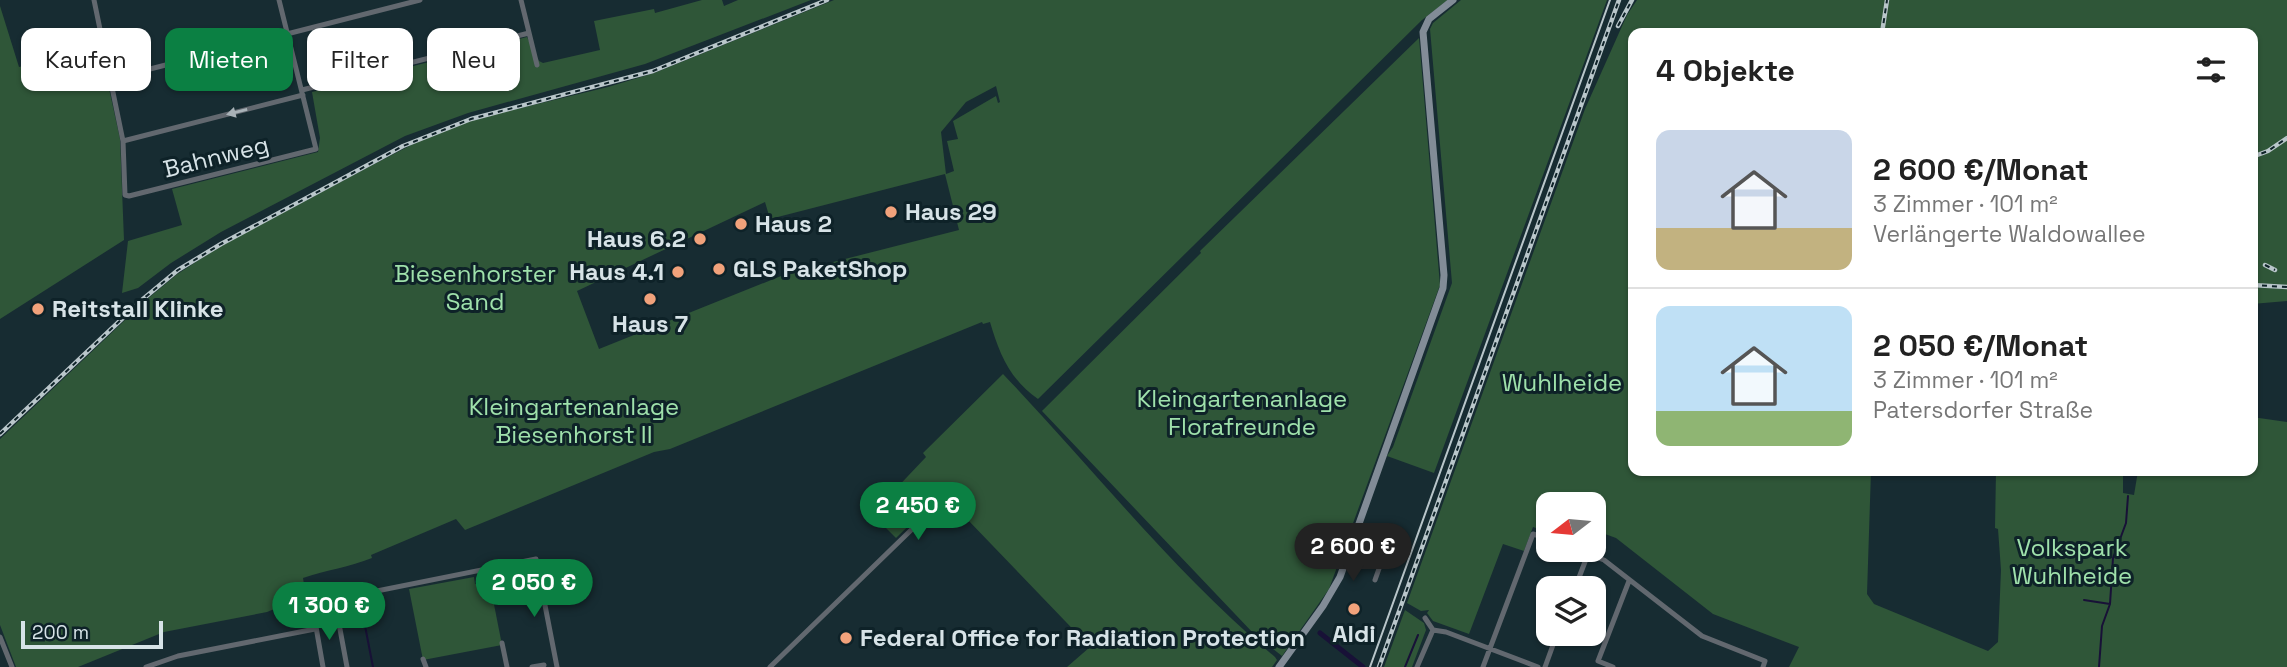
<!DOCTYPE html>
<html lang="de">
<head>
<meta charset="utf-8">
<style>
  body { margin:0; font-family:"Space Grotesk",sans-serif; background:#f2f2f2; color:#222; height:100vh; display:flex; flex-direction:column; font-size:26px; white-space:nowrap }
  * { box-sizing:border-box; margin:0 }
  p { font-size:23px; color:#767676 }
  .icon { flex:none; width:38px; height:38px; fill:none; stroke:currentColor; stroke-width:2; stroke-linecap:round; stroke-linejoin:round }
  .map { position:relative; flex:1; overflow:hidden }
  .sheet { position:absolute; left:1628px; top:28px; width:630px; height:448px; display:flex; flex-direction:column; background:#fff; border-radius:14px; box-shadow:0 2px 5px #0004 }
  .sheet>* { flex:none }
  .guide { position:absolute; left:21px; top:28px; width:665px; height:63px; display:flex; gap:14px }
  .needle { width:46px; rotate:254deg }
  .buttons { position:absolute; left:1536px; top:492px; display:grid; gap:14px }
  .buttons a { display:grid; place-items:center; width:70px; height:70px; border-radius:14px; background:#fff; box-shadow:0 2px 5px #0004; font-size:35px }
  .scale { position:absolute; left:21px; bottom:18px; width:142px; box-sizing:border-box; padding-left:7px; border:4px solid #d7e3e7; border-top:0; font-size:19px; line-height:24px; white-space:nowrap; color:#d7e3e7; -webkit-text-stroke:5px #0e2228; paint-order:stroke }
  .price { position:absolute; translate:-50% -60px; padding:0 16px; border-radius:24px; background:#0b8043; color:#fff; font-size:23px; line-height:46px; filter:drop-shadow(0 2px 4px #0008) }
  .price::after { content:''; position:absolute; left:50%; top:42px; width:21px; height:16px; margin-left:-10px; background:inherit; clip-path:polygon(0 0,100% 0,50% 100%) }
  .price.active { background:#222; color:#fff }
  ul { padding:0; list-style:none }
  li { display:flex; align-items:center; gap:21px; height:175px; padding:0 28px }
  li+li { border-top:2px solid #e0e0e0 }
  li span { display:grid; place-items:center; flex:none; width:196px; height:140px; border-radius:14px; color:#555 }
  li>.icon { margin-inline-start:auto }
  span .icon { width:84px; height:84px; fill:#fffc; stroke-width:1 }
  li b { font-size:30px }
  h2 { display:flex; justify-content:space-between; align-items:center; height:84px; padding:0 28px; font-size:30px }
  .chip { padding:0 24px; border-radius:14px; background:#fff; box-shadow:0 2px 5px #0004; font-size:24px; line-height:63px }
  .chip.active { background:#0b8043; color:#fff }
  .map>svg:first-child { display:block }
  .green { fill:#2f5638; fill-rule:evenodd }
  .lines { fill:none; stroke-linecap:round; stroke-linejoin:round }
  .stream { stroke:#181137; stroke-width:2 }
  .canal { stroke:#181137; stroke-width:5 }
  .street { stroke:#62686f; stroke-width:5 }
  .secondary { stroke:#828c97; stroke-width:7 }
  .tram { stroke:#b9c6ca; stroke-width:2 }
  .rail-casing { stroke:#b9c6ca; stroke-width:4.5 }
  .rail { stroke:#0e2228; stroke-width:2; stroke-dasharray:5; stroke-linecap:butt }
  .oneway { fill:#a8b2b7 }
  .poi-dot { fill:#f1a27b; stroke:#0e2228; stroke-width:2.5 }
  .labels { text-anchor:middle; stroke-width:6; stroke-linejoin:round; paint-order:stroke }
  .street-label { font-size:24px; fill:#d7e3e7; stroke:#0e2228 }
  .poi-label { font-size:24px; font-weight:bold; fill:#d7e3e7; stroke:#0e2228; text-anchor:start }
  .park-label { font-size:24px; fill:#9fe1ab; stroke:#0e2228 }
</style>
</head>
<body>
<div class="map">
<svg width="2287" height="667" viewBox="0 0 2287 667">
  <rect width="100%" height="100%" fill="#172c32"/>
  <path class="green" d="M702 0H722L724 6 738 0H811L645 64 468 113 405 136 221 232 171 263 138 288 122 293 128 241 182 225 172 189 318 152 320 138 312 92 527 37 539 61 543 63 600 50 594 21 654 9 655 13Z
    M834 0H1448L1422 20 1038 399C1010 380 999 353 990 322L983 324 982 322 670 449 654 452 465 530 456 519 371 555 372 558C350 567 326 570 303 578L306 596 267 612 164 632 78 667H16L0 625V439L145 301 176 275 222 245 380 161 425 138 471 120 608 87 654 73ZM996 86 1000 102 998 103 996 96 953 121 958 139 947 141 954 171 946 174 941 132 966 102ZM945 174 959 230 786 274 599 349 577 291 765 202 770 219Z
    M1461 0H1607L1434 473 1387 456 1393 447 1452 283 1430 29 1433 23Z
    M1637 0H2287V301L2252 304V33H1633V471H1871L1867 594 1874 604 1988 651 1998 642 2001 570 1998 529 1995 528 1996 471H2123V493L2134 495 2138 471H2252V417L2287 422V667H1789L1799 647 1713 614 1616 538 1594 530V504H1549V524L1538 521 1536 528 1533 527 1524 551 1503 544 1469 634 1433 621 1427 613 1429 610 1421 611 1407 603 1585 109 1627 15Z
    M0 6 19 67 100 47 120 139 124 240 0 319Z
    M1419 38 1440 285 1329 589 1282 656 1254 634 1042 411 1201 253 1200 251Z
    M1003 374C1093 468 1174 573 1275 657L1277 660 1272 667H1067L1090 647 942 493 896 538 872 514 926 457 923 453Z
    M488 574 502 645 423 660 409 589 474 577 475 584 485 582 484 575Z
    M1405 610 1424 623 1426 630 1412 667H1384Z"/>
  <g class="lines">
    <path class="stream" d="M360 600 373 667
      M2084 600 2110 604 2102 626 2099 667
      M2110 604 2113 558 2126 523 2128 496
      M1405 667 1418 635"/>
    <path class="canal" d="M1320 633 1363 667"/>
    <path class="street" d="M94 0 123 141 125 195 129 196 316 149 279 0
      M521 0 537 65
      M111 79 420 0
      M302 90 529 33
      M123 141 303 95
      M1576 550 1604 560 1702 636 1765 661 1763 667
      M1350 551 1381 563 1375 580
      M1381 563 1388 545
      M1575 588 1588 554
      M337 613 347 667
      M1433 630 1446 632 1538 667
      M0 637 12 667
      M502 643 507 667
      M423 659 426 667
      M146 667 178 656 315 629
      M323 667 312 604 536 559 557 667
      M532 667 544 665
      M770 667 940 502
      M1417 667 1433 630 1425 618
      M1483 667 1533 534 1549 539
      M1545 667 1557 634
      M1613 667 1598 661 1629 581"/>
    <path class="secondary" d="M1279 667 1323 606 1340 577 1443 288 1444 275 1423 32 1429 19 1453 0"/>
    <path class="tram" d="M1370 667 1610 0"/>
    <defs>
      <path id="rail" d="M1618 26 1632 0
        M1882 33 1887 0
        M2252 157 2268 151 2287 138
        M2265 265 2275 270
        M2252 285 2287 287
        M0 434 143 299 178 270 221 244 403 146 471 119 653 71 827 0
        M1379 667 1619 0"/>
    </defs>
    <use href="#rail" class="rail-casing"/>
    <use href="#rail" class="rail"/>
  </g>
  <defs><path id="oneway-solid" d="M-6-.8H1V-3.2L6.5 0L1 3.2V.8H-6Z" transform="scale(1.75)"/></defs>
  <use class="oneway" href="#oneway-solid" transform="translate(237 112) rotate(166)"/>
  <g class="poi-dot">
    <circle cx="891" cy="212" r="7"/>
    <circle cx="741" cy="224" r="7"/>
    <circle cx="700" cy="239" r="7"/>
    <circle cx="719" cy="269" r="7"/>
    <circle cx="678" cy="272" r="7"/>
    <circle cx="650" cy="299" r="7"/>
    <circle cx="38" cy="309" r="7"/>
    <circle cx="1354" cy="609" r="7"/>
    <circle cx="846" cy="638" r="7"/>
  </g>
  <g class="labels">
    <g class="street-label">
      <text transform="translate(216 157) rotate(-14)" y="8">Bahnweg</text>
    </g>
    <g class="poi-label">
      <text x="905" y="220">Haus 29</text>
      <text x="755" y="232">Haus 2</text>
      <text x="686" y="247" text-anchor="end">Haus 6.2</text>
      <text x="733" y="277">GLS PaketShop</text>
      <text x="664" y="280" text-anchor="end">Haus 4.1</text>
      <text x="52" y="317">Reitstall Klinke</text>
      <text x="650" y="332" text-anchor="middle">Haus 7</text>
      <text x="1354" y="642" text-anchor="middle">Aldi</text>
      <text x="860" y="646">Federal Office for Radiation Protection</text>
    </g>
    <g class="park-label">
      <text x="475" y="282">Biesenhorster<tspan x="475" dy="28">Sand</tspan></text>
      <text x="1562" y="391">Wuhlheide</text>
      <text x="1242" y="407">Kleingartenanlage<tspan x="1242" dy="28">Florafreunde</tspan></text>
      <text x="574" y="415">Kleingartenanlage<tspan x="574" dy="28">Biesenhorst II</tspan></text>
      <text x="2072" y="556">Volkspark<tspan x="2072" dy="28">Wuhlheide</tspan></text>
    </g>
  </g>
</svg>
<div class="buttons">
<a><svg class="needle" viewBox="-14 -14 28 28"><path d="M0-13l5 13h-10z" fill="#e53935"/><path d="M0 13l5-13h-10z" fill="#767676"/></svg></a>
<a><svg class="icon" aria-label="layers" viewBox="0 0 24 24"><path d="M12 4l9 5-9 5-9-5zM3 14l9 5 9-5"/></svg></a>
</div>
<div class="scale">200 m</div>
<b class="price" style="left:918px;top:542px">2 450 €</b>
<b class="price active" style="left:1353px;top:583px">2 600 €</b>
<b class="price" style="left:534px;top:619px">2 050 €</b>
<b class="price" style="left:329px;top:642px">1 300 €</b>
<div class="guide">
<a class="chip">Kaufen</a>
<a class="chip active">Mieten</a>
<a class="chip">Filter</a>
<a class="chip">Neu</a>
</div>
<section class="sheet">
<h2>4 Objekte<svg class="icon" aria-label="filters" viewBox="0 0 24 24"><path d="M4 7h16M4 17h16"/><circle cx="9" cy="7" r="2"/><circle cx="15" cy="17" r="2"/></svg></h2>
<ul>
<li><span style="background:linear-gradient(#c9d6e8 70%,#c2b280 0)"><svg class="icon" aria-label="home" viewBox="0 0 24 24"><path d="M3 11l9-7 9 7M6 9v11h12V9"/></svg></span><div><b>2 600 €/Monat</b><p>3 Zimmer · 101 m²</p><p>Verlängerte Waldowallee</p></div></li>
<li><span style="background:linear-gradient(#bfe0f5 75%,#8fb573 0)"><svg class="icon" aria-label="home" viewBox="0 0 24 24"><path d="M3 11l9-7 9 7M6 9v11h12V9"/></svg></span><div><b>2 050 €/Monat</b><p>3 Zimmer · 101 m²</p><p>Patersdorfer Straße</p></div></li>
</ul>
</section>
</div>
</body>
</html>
